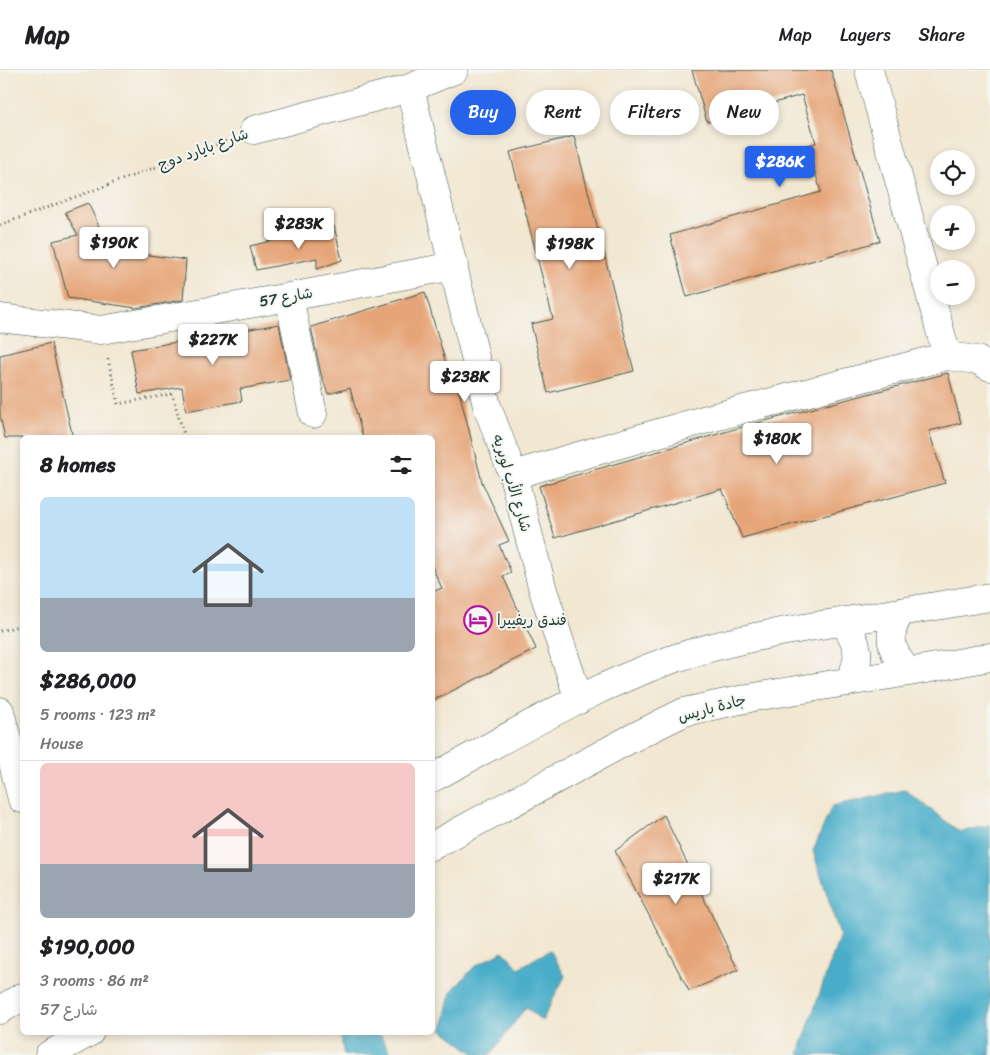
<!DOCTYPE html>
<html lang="en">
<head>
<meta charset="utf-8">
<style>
  body { margin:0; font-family:Sriracha,"Playpen Sans Arabic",sans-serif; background:#f6f6f6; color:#202124; height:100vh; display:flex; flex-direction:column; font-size:19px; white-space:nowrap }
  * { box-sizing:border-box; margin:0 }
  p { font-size:16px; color:#757577 }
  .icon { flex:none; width:28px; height:28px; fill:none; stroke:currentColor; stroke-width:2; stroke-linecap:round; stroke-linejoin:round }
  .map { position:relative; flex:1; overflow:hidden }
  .panel { position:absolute; left:20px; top:365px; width:415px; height:600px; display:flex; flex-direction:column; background:#fff; border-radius:8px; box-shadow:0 2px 8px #0003 }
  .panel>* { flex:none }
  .banner { position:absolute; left:450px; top:20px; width:465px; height:45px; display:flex; gap:10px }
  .fabs { position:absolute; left:930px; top:80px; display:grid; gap:10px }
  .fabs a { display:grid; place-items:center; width:45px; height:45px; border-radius:50%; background:#fff; box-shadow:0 2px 8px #0003; font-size:25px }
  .price { position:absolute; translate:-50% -42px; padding:0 11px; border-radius:5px; background:#fff; color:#222; font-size:16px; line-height:32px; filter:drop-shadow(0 1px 2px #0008) }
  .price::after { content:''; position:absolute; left:50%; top:30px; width:15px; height:11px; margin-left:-8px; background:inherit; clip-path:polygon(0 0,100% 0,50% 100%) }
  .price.active { background:#2563eb; color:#fff }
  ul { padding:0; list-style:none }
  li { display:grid; align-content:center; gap:10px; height:265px; padding:0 20px }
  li+li { border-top:1px solid #e0e0e0 }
  li span { display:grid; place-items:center; height:155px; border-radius:8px; color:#555 }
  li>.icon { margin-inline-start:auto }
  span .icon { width:90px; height:90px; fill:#fffc; stroke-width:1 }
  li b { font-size:21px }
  h2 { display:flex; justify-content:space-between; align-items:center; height:60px; padding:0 20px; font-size:21px }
  .pill { padding:0 18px; border-radius:22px; background:#fff; box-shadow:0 2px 8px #0003; font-size:18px; line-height:45px }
  .pill.active { background:#2563eb; color:#fff }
  header { display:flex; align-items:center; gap:30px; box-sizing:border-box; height:70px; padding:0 25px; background:#fff; border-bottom:1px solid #e0e0e0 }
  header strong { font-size:24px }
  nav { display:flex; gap:28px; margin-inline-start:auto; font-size:18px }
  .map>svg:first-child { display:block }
  .water { fill:#4aadc9; stroke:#34757e }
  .building { fill:#e6a578 }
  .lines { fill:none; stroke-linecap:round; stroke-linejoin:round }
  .minor-casing { stroke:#3f564c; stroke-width:29 }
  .highway-casing { stroke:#3f564c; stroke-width:29 }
  .path { stroke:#3f564c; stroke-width:3; stroke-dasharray:1 4; stroke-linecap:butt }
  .minor { stroke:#fff; stroke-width:28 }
  .highway { stroke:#fff; stroke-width:28 }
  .labels { text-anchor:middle; stroke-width:4; stroke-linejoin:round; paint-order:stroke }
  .street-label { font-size:15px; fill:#1f3d34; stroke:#f6f6f2 }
  .poi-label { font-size:15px; fill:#1f3d34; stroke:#f6f6f2; text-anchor:start }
</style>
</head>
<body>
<header>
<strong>Map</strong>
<nav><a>Map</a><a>Layers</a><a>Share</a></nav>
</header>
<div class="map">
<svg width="990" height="985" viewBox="0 0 990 985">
  <rect width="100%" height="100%" fill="#f6f6f2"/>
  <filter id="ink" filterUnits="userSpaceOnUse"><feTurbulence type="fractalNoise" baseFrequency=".02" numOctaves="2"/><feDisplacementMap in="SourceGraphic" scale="10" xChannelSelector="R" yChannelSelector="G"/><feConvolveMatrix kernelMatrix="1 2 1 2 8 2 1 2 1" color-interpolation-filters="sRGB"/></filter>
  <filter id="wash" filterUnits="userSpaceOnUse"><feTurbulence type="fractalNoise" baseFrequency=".0096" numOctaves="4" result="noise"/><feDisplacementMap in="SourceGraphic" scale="20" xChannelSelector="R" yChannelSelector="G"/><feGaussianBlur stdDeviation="1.12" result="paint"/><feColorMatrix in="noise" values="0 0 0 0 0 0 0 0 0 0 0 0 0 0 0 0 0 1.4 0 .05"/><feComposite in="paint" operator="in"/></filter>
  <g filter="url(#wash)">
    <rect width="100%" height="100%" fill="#f2e7d1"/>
    <path class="water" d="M905 720 960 762 990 755V985H800L799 983 840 865 813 781 832 736Z
      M550 880 565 906 542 951 526 937 490 985H476L443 960 451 922 475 896 503 881 519 898Z
      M340 963H379L392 985H344Z"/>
    <g id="blocks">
      <path class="building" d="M692 0H831L880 171 687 227 670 165 821 122 807 75 816 73 802 25 707 52Z
        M574 66 634 301 548 323 531 254 553 249 510 82Z
        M88 133 113 186 127 182 186 190 183 230 136 238 68 228 53 171 78 165 65 142Z
        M334 156 342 190 317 199V188L256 200 250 176Z
        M425 222 452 314 457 313 482 412 509 471 499 475 511 502 503 506 536 579 432 631V522L442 518 432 497V368H363L350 318 328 324 321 304 311 257Z
        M279 254 290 310 240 319 242 331 186 341 182 317 139 324 131 280Z
        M51 273 73 368H5L0 346V285Z
        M948 303 961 353 929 361 945 413 742 468 722 419 555 468 539 416 742 357Z
        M664 745 738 900 689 921 615 781Z"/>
    </g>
  </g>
  <g filter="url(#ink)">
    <use href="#blocks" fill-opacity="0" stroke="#3f564c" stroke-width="1"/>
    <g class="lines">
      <defs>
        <path id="minor" d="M869 0 947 286
          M410 18 487 336 513 405 543 520 579 630
          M254 60 410 18 454 0
          M289 227 313 344
          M0 248 101 260 289 227 454 196
          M513 405 707 349 947 286 977 290 990 297
          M0 641 22 729"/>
        <path id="highway" d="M902 542C884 562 891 584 909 602
          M843 552C859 573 863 589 848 612
          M432 708C510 667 587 619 670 590 725 571 783 561 840 552 890 544 940 535 990 527
          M432 776 632 668 684 642 754 627 909 602 990 587
          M0 940 22 927
          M49 985 90 962"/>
      </defs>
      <use href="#minor" class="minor-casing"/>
      <use href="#highway" class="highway-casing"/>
      <path class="path" d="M0 155 229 70
        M108 289 118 334 172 324 185 368
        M0 561 22 555"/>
      <use href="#minor" class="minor"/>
      <use href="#highway" class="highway"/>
    </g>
  </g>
  <defs>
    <symbol id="hotel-ring" viewBox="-11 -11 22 22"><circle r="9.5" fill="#f6f6f2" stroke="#b5179e" stroke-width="1.5"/><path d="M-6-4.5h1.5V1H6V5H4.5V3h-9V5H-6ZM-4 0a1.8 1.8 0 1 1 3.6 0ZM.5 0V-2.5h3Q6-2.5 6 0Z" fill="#b5179e"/></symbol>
  </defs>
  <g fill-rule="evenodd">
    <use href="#hotel-ring" x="462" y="534" width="32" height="32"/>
  </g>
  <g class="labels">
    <g class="street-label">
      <text transform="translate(203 79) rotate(-20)" y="5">شارع بايارد دوج</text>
      <text transform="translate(286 227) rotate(-10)" y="5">شارع 57</text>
      <text transform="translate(512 413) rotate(73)" y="5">شارع الأب لوبريه</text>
      <text transform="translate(712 638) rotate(-15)" y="5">جادة باريس</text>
    </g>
    <g class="poi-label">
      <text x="497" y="555">فندق ريفييرا</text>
    </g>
  </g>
</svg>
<div class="fabs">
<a><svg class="icon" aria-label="locate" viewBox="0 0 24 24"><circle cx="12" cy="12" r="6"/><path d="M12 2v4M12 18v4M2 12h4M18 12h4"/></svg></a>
<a>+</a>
<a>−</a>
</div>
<b class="price active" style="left:780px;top:118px">$286K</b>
<b class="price" style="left:299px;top:180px">$283K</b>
<b class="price" style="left:114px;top:199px">$190K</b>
<b class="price" style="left:570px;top:200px">$198K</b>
<b class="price" style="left:213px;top:296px">$227K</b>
<b class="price" style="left:465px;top:333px">$238K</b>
<b class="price" style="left:777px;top:395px">$180K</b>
<b class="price" style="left:676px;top:835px">$217K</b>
<div class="banner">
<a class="pill active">Buy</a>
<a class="pill">Rent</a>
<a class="pill">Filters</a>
<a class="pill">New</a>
</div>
<section class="panel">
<h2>8 homes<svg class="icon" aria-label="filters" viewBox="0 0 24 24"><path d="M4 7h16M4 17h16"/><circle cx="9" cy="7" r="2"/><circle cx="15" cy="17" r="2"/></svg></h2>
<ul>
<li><span style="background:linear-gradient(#bfe0f5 65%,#9aa5b1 0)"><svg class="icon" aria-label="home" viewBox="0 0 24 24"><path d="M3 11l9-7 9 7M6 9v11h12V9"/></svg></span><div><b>$286,000</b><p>5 rooms · 123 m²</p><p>House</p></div></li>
<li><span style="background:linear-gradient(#f6c9c9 65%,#9aa5b1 0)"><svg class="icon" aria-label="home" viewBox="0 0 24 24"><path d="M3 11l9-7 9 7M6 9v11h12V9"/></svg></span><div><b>$190,000</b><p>3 rooms · 86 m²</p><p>شارع 57</p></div></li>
</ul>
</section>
</div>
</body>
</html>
